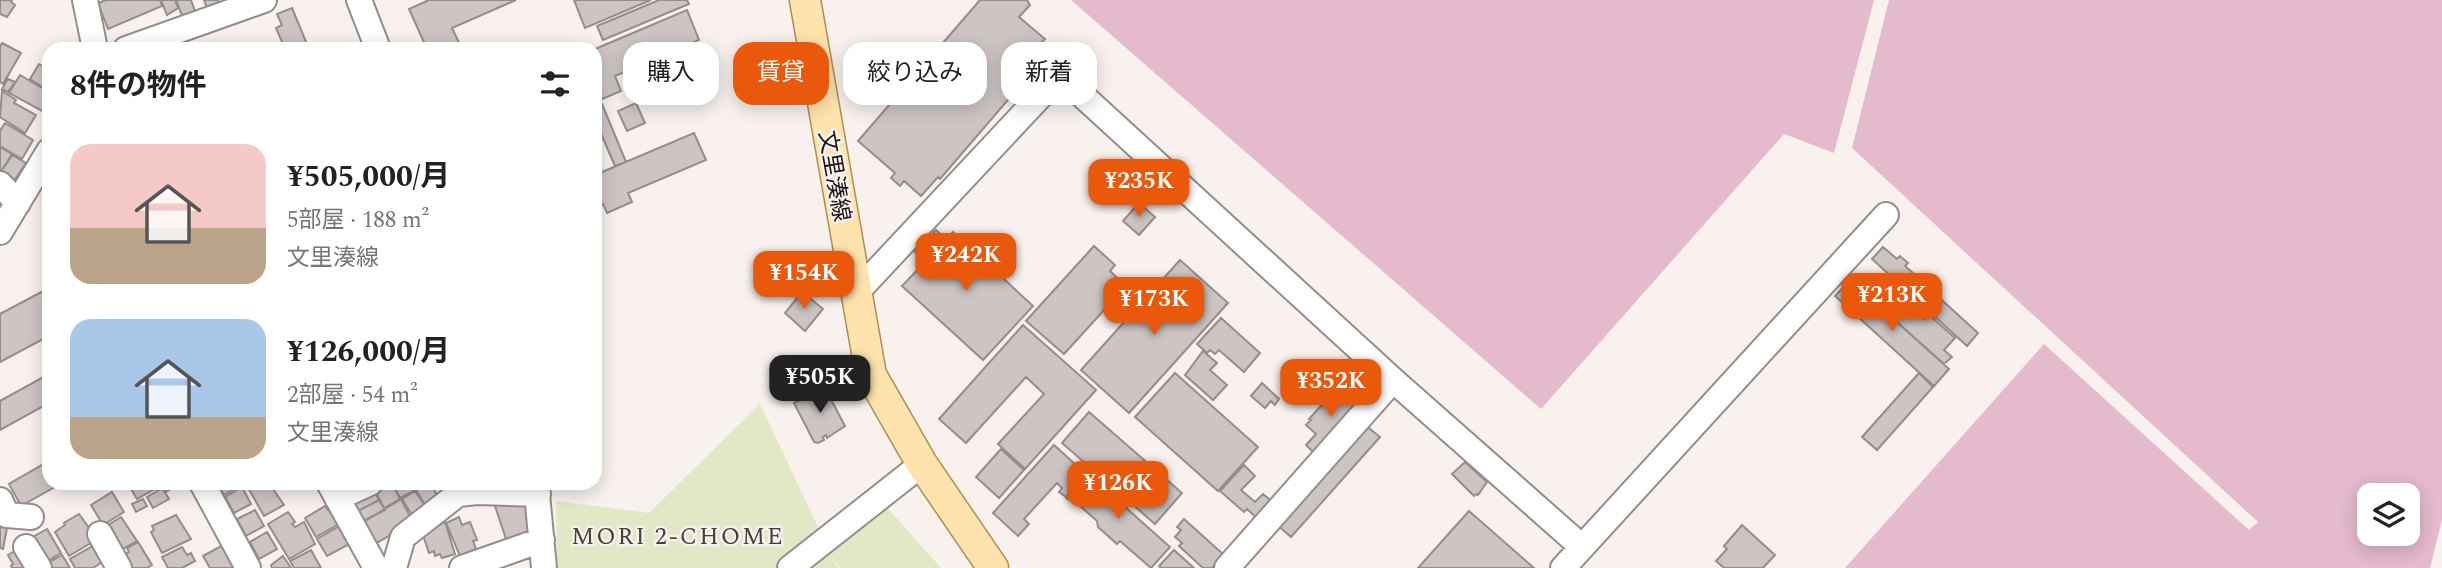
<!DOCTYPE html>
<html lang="ja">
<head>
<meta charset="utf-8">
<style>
  body { margin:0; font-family:Spectral,"Noto Sans JP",serif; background:#f2f2f2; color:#222; height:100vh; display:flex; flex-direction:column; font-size:26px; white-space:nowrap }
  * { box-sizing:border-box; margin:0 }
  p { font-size:23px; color:#767676 }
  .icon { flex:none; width:38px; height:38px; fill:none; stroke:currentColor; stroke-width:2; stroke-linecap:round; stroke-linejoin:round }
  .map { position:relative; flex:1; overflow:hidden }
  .details { position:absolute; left:42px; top:42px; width:560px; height:448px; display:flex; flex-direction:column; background:#fff; border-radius:21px; box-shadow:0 4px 18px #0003 }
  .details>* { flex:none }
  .guide { position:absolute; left:623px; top:42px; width:665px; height:63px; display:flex; gap:14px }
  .controls { position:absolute; left:2357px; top:483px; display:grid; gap:14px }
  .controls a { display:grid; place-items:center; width:63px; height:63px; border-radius:14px; background:#fff; box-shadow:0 4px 18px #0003; font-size:35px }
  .price { position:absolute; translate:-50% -60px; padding:0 16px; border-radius:14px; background:#ea580c; color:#fff; font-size:23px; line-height:46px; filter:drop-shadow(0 2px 4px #0008) }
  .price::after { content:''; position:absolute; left:50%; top:42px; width:21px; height:16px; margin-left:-10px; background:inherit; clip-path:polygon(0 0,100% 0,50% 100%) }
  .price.on { background:#222; color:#fff }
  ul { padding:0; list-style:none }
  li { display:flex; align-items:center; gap:21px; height:175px; padding:0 28px }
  li span { display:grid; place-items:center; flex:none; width:196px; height:140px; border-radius:21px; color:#555 }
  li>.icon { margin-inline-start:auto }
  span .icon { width:84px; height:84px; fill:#fffc; stroke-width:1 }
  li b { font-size:30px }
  h2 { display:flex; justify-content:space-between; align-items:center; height:84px; padding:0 28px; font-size:30px }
  .tag { padding:0 24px; border-radius:21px; background:#fff; box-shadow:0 4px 18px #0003; font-size:24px; line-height:63px }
  .tag.on { background:#ea580c; color:#fff }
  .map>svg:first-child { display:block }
  .green { fill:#e2e8c5 }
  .water { fill:#e4bacc; fill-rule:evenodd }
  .building { fill:#ccc5c4; stroke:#958d8d; stroke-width:2 }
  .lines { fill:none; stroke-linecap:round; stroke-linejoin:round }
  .minor-casing { stroke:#948e8b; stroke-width:28 }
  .major-casing { stroke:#ad8f53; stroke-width:33 }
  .minor { stroke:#fff; stroke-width:24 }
  .major { stroke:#fee3ac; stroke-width:30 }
  .labels { text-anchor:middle; stroke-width:5; stroke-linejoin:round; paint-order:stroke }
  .street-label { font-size:23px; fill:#181615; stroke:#f8f1ee }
  .neighbourhood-label { font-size:24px; letter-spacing:2px; fill:#45403c; stroke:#f8f1ee }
</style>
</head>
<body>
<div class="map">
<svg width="2442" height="568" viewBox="0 0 2442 568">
  <rect width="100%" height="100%" fill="#f8f1ee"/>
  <path class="green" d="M760 404 825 542 884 504 941 568H840L833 557 838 568H557L556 501 649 513Z"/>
  <path class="water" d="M1071 0H1874L1834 153 1784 134 1541 409Z
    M1889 0H2442V520L2430 568H1845L2044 344 2249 530 2258 522 1852 148ZM2370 495H2408V534H2370Z"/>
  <path class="building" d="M0 0H12L11 2 15 5 7 17 0 14Z
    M106 0H160L162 6 108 29 98 3Z
    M161 0H175L178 8 167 15Z
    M176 0H191L196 14 183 18Z
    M204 0H218L220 3 207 8Z
    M429 0H516L452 28 462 49H427L409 9Z
    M574 0H651L585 28Z
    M659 0H687L689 4 603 40 597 26Z
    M980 0H1027L1030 5 1019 17 1045 39 1041 43 1050 51 940 179 938 177 921 196 904 181 900 186 891 178 895 173 858 141Z
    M292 8 309 49H285L276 28 282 25 277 14Z
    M687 10 699 40 615 76 621 91 600 100 595 91V49Z
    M2 43 21 53 3 84 0 82V47Z
    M39 64 49 70V91L30 79Z
    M20 75 49 92V100L42 111 9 93Z
    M8 79 15 82 8 92 2 89Z
    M2 91 16 100 14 103 36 115 25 133 0 117Z
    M636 103 645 123 627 131 618 111Z
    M602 104 626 162 615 166 595 120V107Z
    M5 123 33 140 22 159 0 146V131Z
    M694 133 706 160 628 193 632 202 607 213 603 204 595 208V175Z
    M0 147 12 154 0 173Z
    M12 155 26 163 12 184 1 172Z
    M1139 203 1155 217 1139 235 1123 221Z
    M936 230 946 239 953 232 1033 306 983 360 902 286 925 262 915 252Z
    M1094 246 1115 265 1110 271 1126 286 1064 354 1026 321Z
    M1883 247 1897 259 1900 256 1908 263 1905 266 1922 281 1924 279 1934 288 1932 291 1978 333 1967 346 1872 259Z
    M1180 260 1228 303 1129 413 1081 370Z
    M1850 280 1949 369 1934 386 1835 296Z
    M49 288V336L0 362V314Z
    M802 292 823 309 805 331 785 313Z
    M1900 298 1924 319 1928 314 1955 338 1944 350 1952 357 1944 364 1887 313Z
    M1221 318 1260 353 1244 372 1219 350 1215 354 1210 350 1207 353 1197 344Z
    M1023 325 1096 390 1025 469 998 444 1044 394 1026 377 966 443 939 419Z
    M1203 351 1217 363 1210 370 1227 385 1213 400 1185 375Z
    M1175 373 1258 447 1218 491 1135 417Z
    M1919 373 1933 387 1877 450 1862 437Z
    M47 375 49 378V403L0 430V401Z
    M1262 383 1279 399 1275 405 1271 401 1265 408 1251 396Z
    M1339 386 1360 405 1318 457 1306 445 1316 434 1306 425 1311 420 1309 419Z
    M825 388 845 426 827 438 826 435 823 437 824 440 818 443 814 442 794 403Z
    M1089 412 1182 493 1155 524 1062 443Z
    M1364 424 1380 437 1291 537 1276 524Z
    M1054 445 1086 474 1066 497 1059 492 1062 488 1057 483 1024 519 1029 524 1018 536 993 513Z
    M1001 449 1024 470 999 498 976 477Z
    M49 461V483H62L21 506 9 484Z
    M1465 462 1487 482 1478 495 1477 494 1474 496 1452 474Z
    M1244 465 1255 476 1241 490 1255 502 1263 494 1274 503 1259 520 1247 509 1244 512 1220 491Z
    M1088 474 1170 547 1151 568 1120 541 1117 544 1098 527 1097 521 1071 498 1069 500 1066 498Z
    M130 483H159L160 486 137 499 128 484Z
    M160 483H167L171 489 166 492Z
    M217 483H243V484L224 495Z
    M249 483H269L284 505 264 516 246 484Z
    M376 483H392L400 499 384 508 372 485Z
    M392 483H412L416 490 400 498Z
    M412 483H428L416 489Z
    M430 483 440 500 427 508 416 490Z
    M371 484 379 500 358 511 350 496Z
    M242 487 251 504 234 513 225 497Z
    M162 488 169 499 153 508 147 497Z
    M415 491 428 510 414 518 402 499Z
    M112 492 124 512 103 525 91 505Z
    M143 499 147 506 136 512 132 504Z
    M401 499 413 522 373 545 362 523Z
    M379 500 385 510 361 522 356 512Z
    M493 500 525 502 528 516 526 517 532 534 507 542Z
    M325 506 339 524 316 537 305 518Z
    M255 510 264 526 246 536 237 519Z
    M1469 511 1534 568H1418Z
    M288 512 295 522 292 524 295 527 304 522 315 544 289 559 268 524Z
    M79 514 92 532 91 543 69 556 55 532 65 525 64 523Z
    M176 515 191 539 162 553 151 532 154 530 152 526Z
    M121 517 137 541 119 551 105 527Z
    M459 517 462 525 470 522 477 540 473 541 476 549 460 556 446 523Z
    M1184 519 1224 555 1212 568H1203L1179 546 1182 543 1175 537 1181 530 1177 527Z
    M445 522 455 554 442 558 440 554 435 556 434 551 429 553 422 532Z
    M343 524 353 542 327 556 317 539Z
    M1742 525 1775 555 1763 568H1724L1716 561 1727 549 1724 546Z
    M0 527 7 528 3 549 0 548Z
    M47 529 61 553 46 562 31 538Z
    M267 532 277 549 259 559 250 542Z
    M138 542 152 565 147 568H129L122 556 129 552 127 548Z
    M223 545 236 568H210L203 556Z
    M93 546 96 552 99 550 105 560 93 568H75L70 559Z
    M182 547 187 555 191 553 195 561 182 568H168L162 557Z
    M18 549 30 568H12L11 566 13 564 8 555Z
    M311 550 321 568H294L290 561Z
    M1174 550 1194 568H1161L1159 566Z
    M62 555 70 568H49L46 564Z
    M283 556 291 568H272L271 565Z"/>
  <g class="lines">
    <defs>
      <path id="minor" d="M85 0 95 49
        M359 0 378 49
        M126 49 264 0
        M0 184 18 203
        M0 232 49 151
        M856 293 1060 75 1393 380 1582 547
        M202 483 248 568
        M329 483 376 568
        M536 483 544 568
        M337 498 370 483
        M0 500 7 515 31 517
        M100 534 119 568
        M26 547 39 568
        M394 568 403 537 458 494 477 492 538 494
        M462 568 542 540
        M790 568 922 464
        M1227 568 1393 380
        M1563 568 1886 215"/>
      <path id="major" d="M805 0 871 375 922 464 993 568"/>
    </defs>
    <use href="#minor" class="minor-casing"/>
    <use href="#major" class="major-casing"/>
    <use href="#minor" class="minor"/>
    <use href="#major" class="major"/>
  </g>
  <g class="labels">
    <g class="street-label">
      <text transform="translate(835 176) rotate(80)" y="8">文里湊線</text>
    </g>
    <g class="neighbourhood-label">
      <text x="678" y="544">MORI 2-CHOME</text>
    </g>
  </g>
</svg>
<div class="controls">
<a><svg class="icon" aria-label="layers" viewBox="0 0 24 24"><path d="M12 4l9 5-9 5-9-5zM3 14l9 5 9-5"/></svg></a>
</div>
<b class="price" style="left:1139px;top:219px">¥235K</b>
<b class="price" style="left:966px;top:293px">¥242K</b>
<b class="price" style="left:804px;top:311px">¥154K</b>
<b class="price" style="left:1892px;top:333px">¥213K</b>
<b class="price" style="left:1154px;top:337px">¥173K</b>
<b class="price on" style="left:820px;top:415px">¥505K</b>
<b class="price" style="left:1331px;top:419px">¥352K</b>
<b class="price" style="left:1118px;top:521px">¥126K</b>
<div class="guide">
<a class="tag">購入</a>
<a class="tag on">賃貸</a>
<a class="tag">絞り込み</a>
<a class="tag">新着</a>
</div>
<section class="details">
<h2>8件の物件<svg class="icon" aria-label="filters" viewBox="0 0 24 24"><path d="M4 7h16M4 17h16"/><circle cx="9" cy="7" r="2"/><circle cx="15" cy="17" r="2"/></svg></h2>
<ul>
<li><span style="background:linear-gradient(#f6c9c9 60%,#b9a48a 0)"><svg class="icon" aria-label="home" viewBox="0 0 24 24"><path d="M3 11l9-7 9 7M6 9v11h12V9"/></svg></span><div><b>¥505,000/月</b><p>5部屋 · 188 m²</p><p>文里湊線</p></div></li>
<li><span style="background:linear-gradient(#a9c7e8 70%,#b9a48a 0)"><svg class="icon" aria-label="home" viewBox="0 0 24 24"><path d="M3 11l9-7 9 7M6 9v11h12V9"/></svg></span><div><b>¥126,000/月</b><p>2部屋 · 54 m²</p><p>文里湊線</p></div></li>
</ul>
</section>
</div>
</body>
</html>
